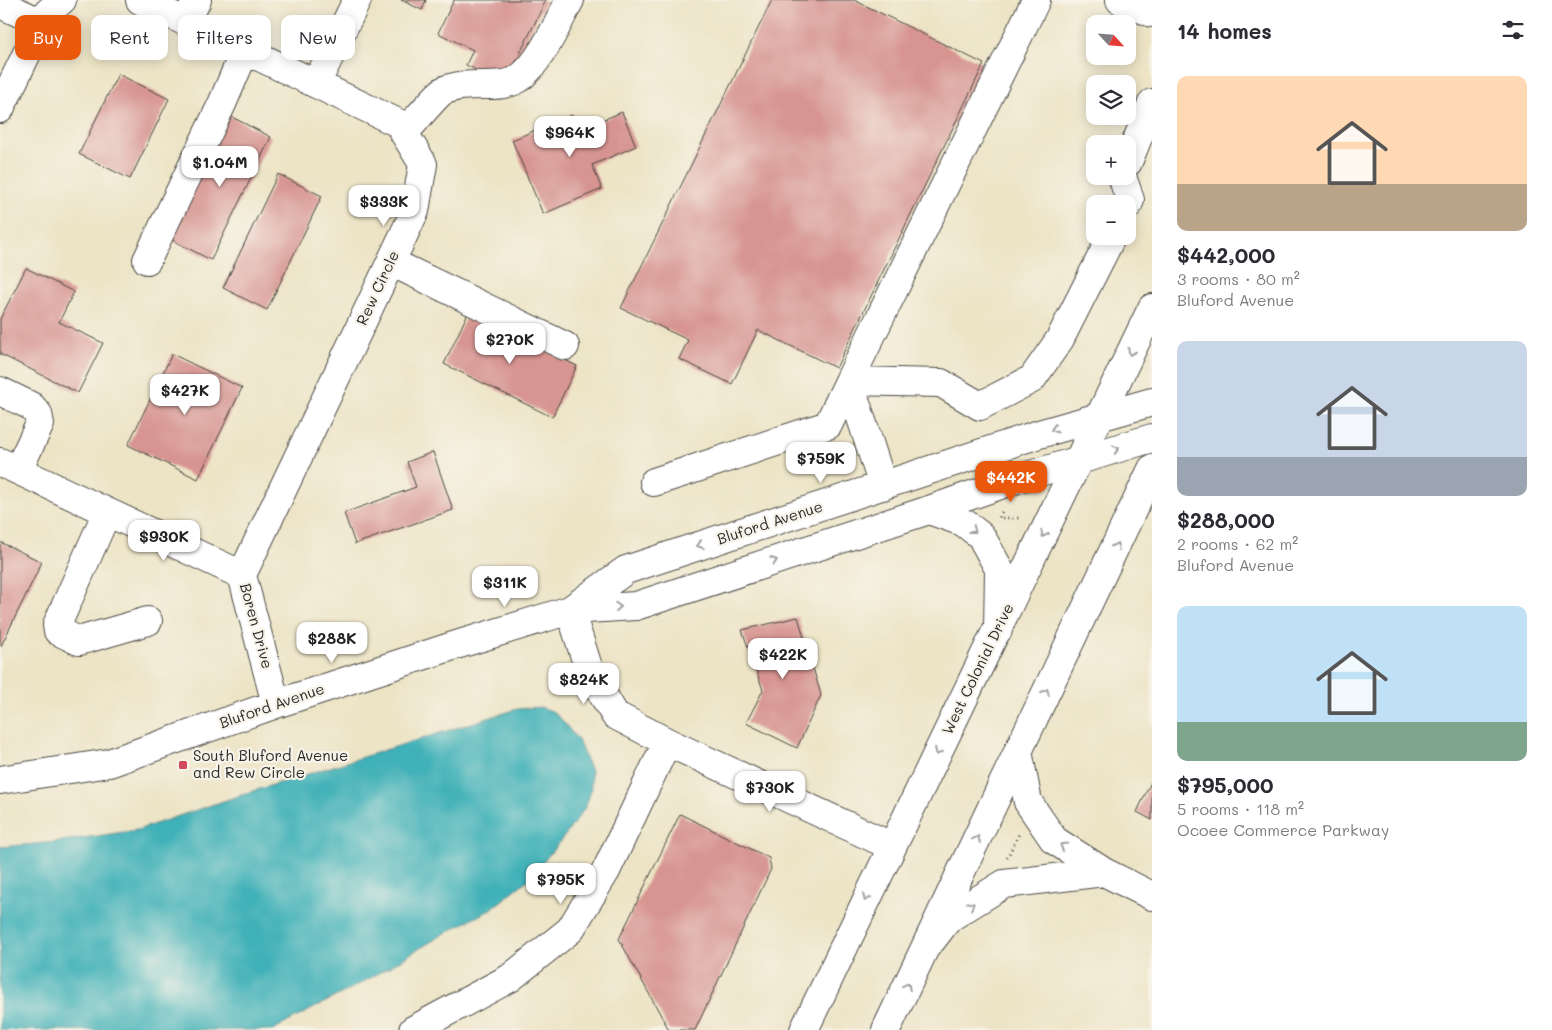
<!DOCTYPE html>
<html lang="en">
<head>
<meta charset="utf-8">
<style>
  body { margin:0; font-family:Mali,sans-serif; background:#f2f2f3; color:#2b2b33; height:100vh; display:flex; flex-direction:column; font-size:19px; white-space:nowrap }
  * { box-sizing:border-box; margin:0 }
  p { font-size:16px; color:#7c7c81 }
  .icon { flex:none; width:28px; height:28px; fill:none; stroke:currentColor; stroke-width:2; stroke-linecap:round; stroke-linejoin:round }
  .map { position:relative; flex:1; overflow:hidden }
  .side { display:flex; flex-direction:column; background:#fff; width:400px }
  .side>* { flex:none }
  .hud { position:absolute; left:15px; top:15px; width:475px; height:45px; display:flex; gap:10px }
  .needle { width:32px; rotate:116deg }
  .controls { position:absolute; left:1086px; top:15px; display:grid; gap:10px }
  .controls a { display:grid; place-items:center; width:50px; height:50px; border-radius:10px; background:#fff; box-shadow:0 2px 12px #0003; font-size:25px }
  .price { position:absolute; translate:-50% -42px; padding:0 11px; border-radius:10px; background:#fff; color:#222; font-size:16px; line-height:32px; filter:drop-shadow(0 1px 2px #0008) }
  .price::after { content:''; position:absolute; left:50%; top:30px; width:15px; height:11px; margin-left:-8px; background:inherit; clip-path:polygon(0 0,100% 0,50% 100%) }
  .price.selected { background:#ea580c; color:#fff }
  ul { padding:0; list-style:none }
  li { display:grid; align-content:center; gap:10px; height:265px; padding:0 25px }
  li span { display:grid; place-items:center; height:155px; border-radius:10px; color:#555 }
  li>.icon { margin-inline-start:auto }
  span .icon { width:90px; height:90px; fill:#fffc; stroke-width:1 }
  li b { font-size:21px }
  h2 { display:flex; justify-content:space-between; align-items:center; height:60px; padding:0 25px; font-size:21px }
  .chip { padding:0 18px; border-radius:10px; background:#fff; box-shadow:0 2px 12px #0003; font-size:18px; line-height:45px }
  .chip.selected { background:#ea580c; color:#fff }
  main { display:flex; flex:1; min-height:0 }
  .map>svg:first-child { display:block }
  .water { fill:#41b1b8; stroke:#366e72 }
  .building { fill:#d79491 }
  .lines { fill:none; stroke-linecap:round; stroke-linejoin:round }
  .minor-casing { stroke:#484742; stroke-width:30 }
  .highway-casing { stroke:#484742; stroke-width:30 }
  .path { stroke:#484742; stroke-width:3; stroke-dasharray:1 4; stroke-linecap:butt }
  .minor { stroke:#fff; stroke-width:28 }
  .highway { stroke:#fff; stroke-width:28 }
  .oneway { stroke:#a0a0a0 }
  .poi-dot { fill:#d1495b; stroke:#f7f3e8; stroke-width:2 }
  .labels { text-anchor:middle; stroke-width:4.5; stroke-linejoin:round; paint-order:stroke }
  .street-label { font-size:15px; fill:#2b2b2b; stroke:#f7f3e8 }
  .poi-label { font-size:15px; fill:#2b2b2b; stroke:#f7f3e8; text-anchor:start }
</style>
</head>
<body>
<main>
<div class="map">
<svg width="1152" height="1030" viewBox="0 0 1152 1030">
  <rect width="100%" height="100%" fill="#f7f3e8"/>
  <filter id="ink" filterUnits="userSpaceOnUse"><feTurbulence type="fractalNoise" baseFrequency=".02" numOctaves="2"/><feDisplacementMap in="SourceGraphic" scale="10" xChannelSelector="R" yChannelSelector="G"/><feConvolveMatrix kernelMatrix="1 2 1 2 8 2 1 2 1" color-interpolation-filters="sRGB"/></filter>
  <filter id="wash" filterUnits="userSpaceOnUse"><feTurbulence type="fractalNoise" baseFrequency=".0096" numOctaves="4" result="noise"/><feDisplacementMap in="SourceGraphic" scale="20" xChannelSelector="R" yChannelSelector="G"/><feGaussianBlur stdDeviation="1.12" result="paint"/><feColorMatrix in="noise" values="0 0 0 0 0 0 0 0 0 0 0 0 0 0 0 0 0 1.4 0 .05"/><feComposite in="paint" operator="in"/></filter>
  <g filter="url(#wash)">
    <rect width="100%" height="100%" fill="#ede4c6"/>
    <path class="water" d="M540 707 552 711 561 719 578 740 591 771V790L586 806 567 833 530 878 490 910 449 931 367 980 273 1030H0V847L56 842 137 830 253 791 517 709Z"/>
    <g id="blocks">
      <path class="building" d="M401 0H426L422 10Z
        M454 0H546L505 84 466 65 473 50 438 33Z
        M772 0H854L984 64 836 368 758 330 732 384 679 359 688 340 621 308Z
        M118 74 169 99 130 179 79 154Z
        M622 112 636 146 592 165 602 189 543 214 512 140 572 115 578 130Z
        M228 115 271 137 211 260 168 238Z
        M278 174 322 196 267 310 223 288Z
        M26 268 74 292 59 322 103 343 78 393 0 354V319Z
        M468 313 577 366 552 417 444 364Z
        M172 354 242 388 198 479 128 445Z
        M433 452 453 510 355 544 344 513 416 487 407 462Z
        M0 542 42 562 1 646 0 645Z
        M798 617 821 695 797 748 746 723 763 690 742 630Z
        M1152 780V820L1137 812Z
        M680 814 769 858 771 869 695 1030H669L619 939Z"/>
    </g>
  </g>
  <g filter="url(#ink)">
    <use href="#blocks" fill-opacity="0" stroke="#484742" stroke-width="1"/>
    <g class="lines">
      <defs>
        <path id="minor" d="M140 0 398 123 423 164 415 211 242 575
          M1120 0 1152 13
          M0 4 42 23
          M186 22 197 0
          M316 84 357 0
          M0 109 46 14 62 0
          M404 133C412 125 435 96 443 91 467 79 498 91 518 79 539 65 558 23 570 0
          M1128 162 1152 103
          M1122 176 1130 200 1128 205
          M147 260 222 104 245 50
          M391 262 565 346
          M0 391 31 406 38 414 40 424 18 470
          M0 462 242 575 276 704
          M654 482 828 425 849 381 941 383 980 406 1032 379 1060 339 1112 236
          M883 486 849 381 1036 0
          M929 510 963 522 981 536 999 569 998 630
          M107 512 57 625 58 631 79 641 148 621
          M570 610 626 570 1039 434 1152 402
          M570 610 590 673 615 715 667 742 891 846
          M1018 751 1028 802 1054 840 1104 872 1152 896
          M0 780 109 763 276 704 453 646 570 610 636 606 929 510 1017 479 1152 438
          M932 940 949 918 1004 884 1104 872
          M413 1030 510 978 570 930 606 871 667 742"/>
        <path id="highway" d="M804 1030C918 789 1037 549 1152 308
          M886 1030 1152 469"/>
      </defs>
      <use href="#minor" class="minor-casing"/>
      <use href="#highway" class="highway-casing"/>
      <path class="path" d="M1002 512 999 518H1019
        M1007 858 1019 834"/>
      <use href="#minor" class="minor"/>
      <use href="#highway" class="highway"/>
    </g>
    <defs><path id="oneway-chevron" d="M-2-3.5L2.5 0L-2 3.5" fill="none" stroke-width="1.6" stroke-linecap="round" stroke-linejoin="round" transform="scale(1.25)"/></defs>
    <g class="oneway">
      <use href="#oneway-chevron" transform="translate(1131 352) rotate(115)"/>
      <use href="#oneway-chevron" transform="translate(1054 429) rotate(164)"/>
      <use href="#oneway-chevron" transform="translate(1116 449) rotate(-16)"/>
      <use href="#oneway-chevron" transform="translate(973 530) rotate(38)"/>
      <use href="#oneway-chevron" transform="translate(1044 534) rotate(116)"/>
      <use href="#oneway-chevron" transform="translate(700 545) rotate(162)"/>
      <use href="#oneway-chevron" transform="translate(1116 546) rotate(-65)"/>
      <use href="#oneway-chevron" transform="translate(774 561) rotate(-18)"/>
      <use href="#oneway-chevron" transform="translate(618 607) rotate(-3)"/>
      <use href="#oneway-chevron" transform="translate(1046 692) rotate(-65)"/>
      <use href="#oneway-chevron" transform="translate(938 752) rotate(116)"/>
      <use href="#oneway-chevron" transform="translate(977 839) rotate(-65)"/>
      <use href="#oneway-chevron" transform="translate(1063 846) rotate(-148)"/>
      <use href="#oneway-chevron" transform="translate(866 898) rotate(115)"/>
      <use href="#oneway-chevron" transform="translate(971 905) rotate(-31)"/>
      <use href="#oneway-chevron" transform="translate(907 986) rotate(-64)"/>
    </g>
  </g>
  <rect class="poi-dot" x="178" y="760" width="10" height="10" rx="2.5"/>
  <g class="labels">
    <g class="street-label">
      <text transform="translate(378 288) rotate(-65)" y="5">Rew Circle</text>
      <text transform="translate(770 523) rotate(-18)" y="5">Bluford Avenue</text>
      <text transform="translate(256 626) rotate(75)" y="5">Boren Drive</text>
      <text transform="translate(978 669) rotate(-64)" y="5">West Colonial Drive</text>
      <text transform="translate(272 706) rotate(-19)" y="5">Bluford Avenue</text>
    </g>
    <g class="poi-label">
      <text x="193" y="761">South Bluford Avenue<tspan x="193" dy="17">and Rew Circle</tspan></text>
    </g>
  </g>
</svg>
<div class="controls">
<a><svg class="needle" viewBox="-14 -14 28 28"><path d="M0-13l5 13h-10z" fill="#e53935"/><path d="M0 13l5-13h-10z" fill="#7c7c81"/></svg></a>
<a><svg class="icon" aria-label="layers" viewBox="0 0 24 24"><path d="M12 4l9 5-9 5-9-5zM3 14l9 5 9-5"/></svg></a>
<a>+</a>
<a>−</a>
</div>
<b class="price" style="left:570px;top:158px">$964K</b>
<b class="price" style="left:220px;top:188px">$1.04M</b>
<b class="price" style="left:384px;top:227px">$333K</b>
<b class="price" style="left:510px;top:365px">$270K</b>
<b class="price" style="left:185px;top:416px">$427K</b>
<b class="price" style="left:821px;top:484px">$759K</b>
<b class="price selected" style="left:1011px;top:503px">$442K</b>
<b class="price" style="left:164px;top:562px">$930K</b>
<b class="price" style="left:505px;top:608px">$311K</b>
<b class="price" style="left:332px;top:664px">$288K</b>
<b class="price" style="left:783px;top:680px">$422K</b>
<b class="price" style="left:584px;top:705px">$824K</b>
<b class="price" style="left:770px;top:813px">$730K</b>
<b class="price" style="left:561px;top:905px">$795K</b>
<div class="hud">
<a class="chip selected">Buy</a>
<a class="chip">Rent</a>
<a class="chip">Filters</a>
<a class="chip">New</a>
</div>
</div>
<section class="side">
<h2>14 homes<svg class="icon" aria-label="filters" viewBox="0 0 24 24"><path d="M4 7h16M4 17h16"/><circle cx="9" cy="7" r="2"/><circle cx="15" cy="17" r="2"/></svg></h2>
<ul>
<li><span style="background:linear-gradient(#ffd9b3 70%,#b9a48a 0)"><svg class="icon" aria-label="home" viewBox="0 0 24 24"><path d="M3 11l9-7 9 7M6 9v11h12V9"/></svg></span><div><b>$442,000</b><p>3 rooms · 80 m²</p><p>Bluford Avenue</p></div></li>
<li><span style="background:linear-gradient(#c9d6e8 75%,#9aa5b1 0)"><svg class="icon" aria-label="home" viewBox="0 0 24 24"><path d="M3 11l9-7 9 7M6 9v11h12V9"/></svg></span><div><b>$288,000</b><p>2 rooms · 62 m²</p><p>Bluford Avenue</p></div></li>
<li><span style="background:linear-gradient(#bfe0f5 75%,#7fa58c 0)"><svg class="icon" aria-label="home" viewBox="0 0 24 24"><path d="M3 11l9-7 9 7M6 9v11h12V9"/></svg></span><div><b>$795,000</b><p>5 rooms · 118 m²</p><p>Ocoee Commerce Parkway</p></div></li>
</ul>
</section>
</main>
</body>
</html>
